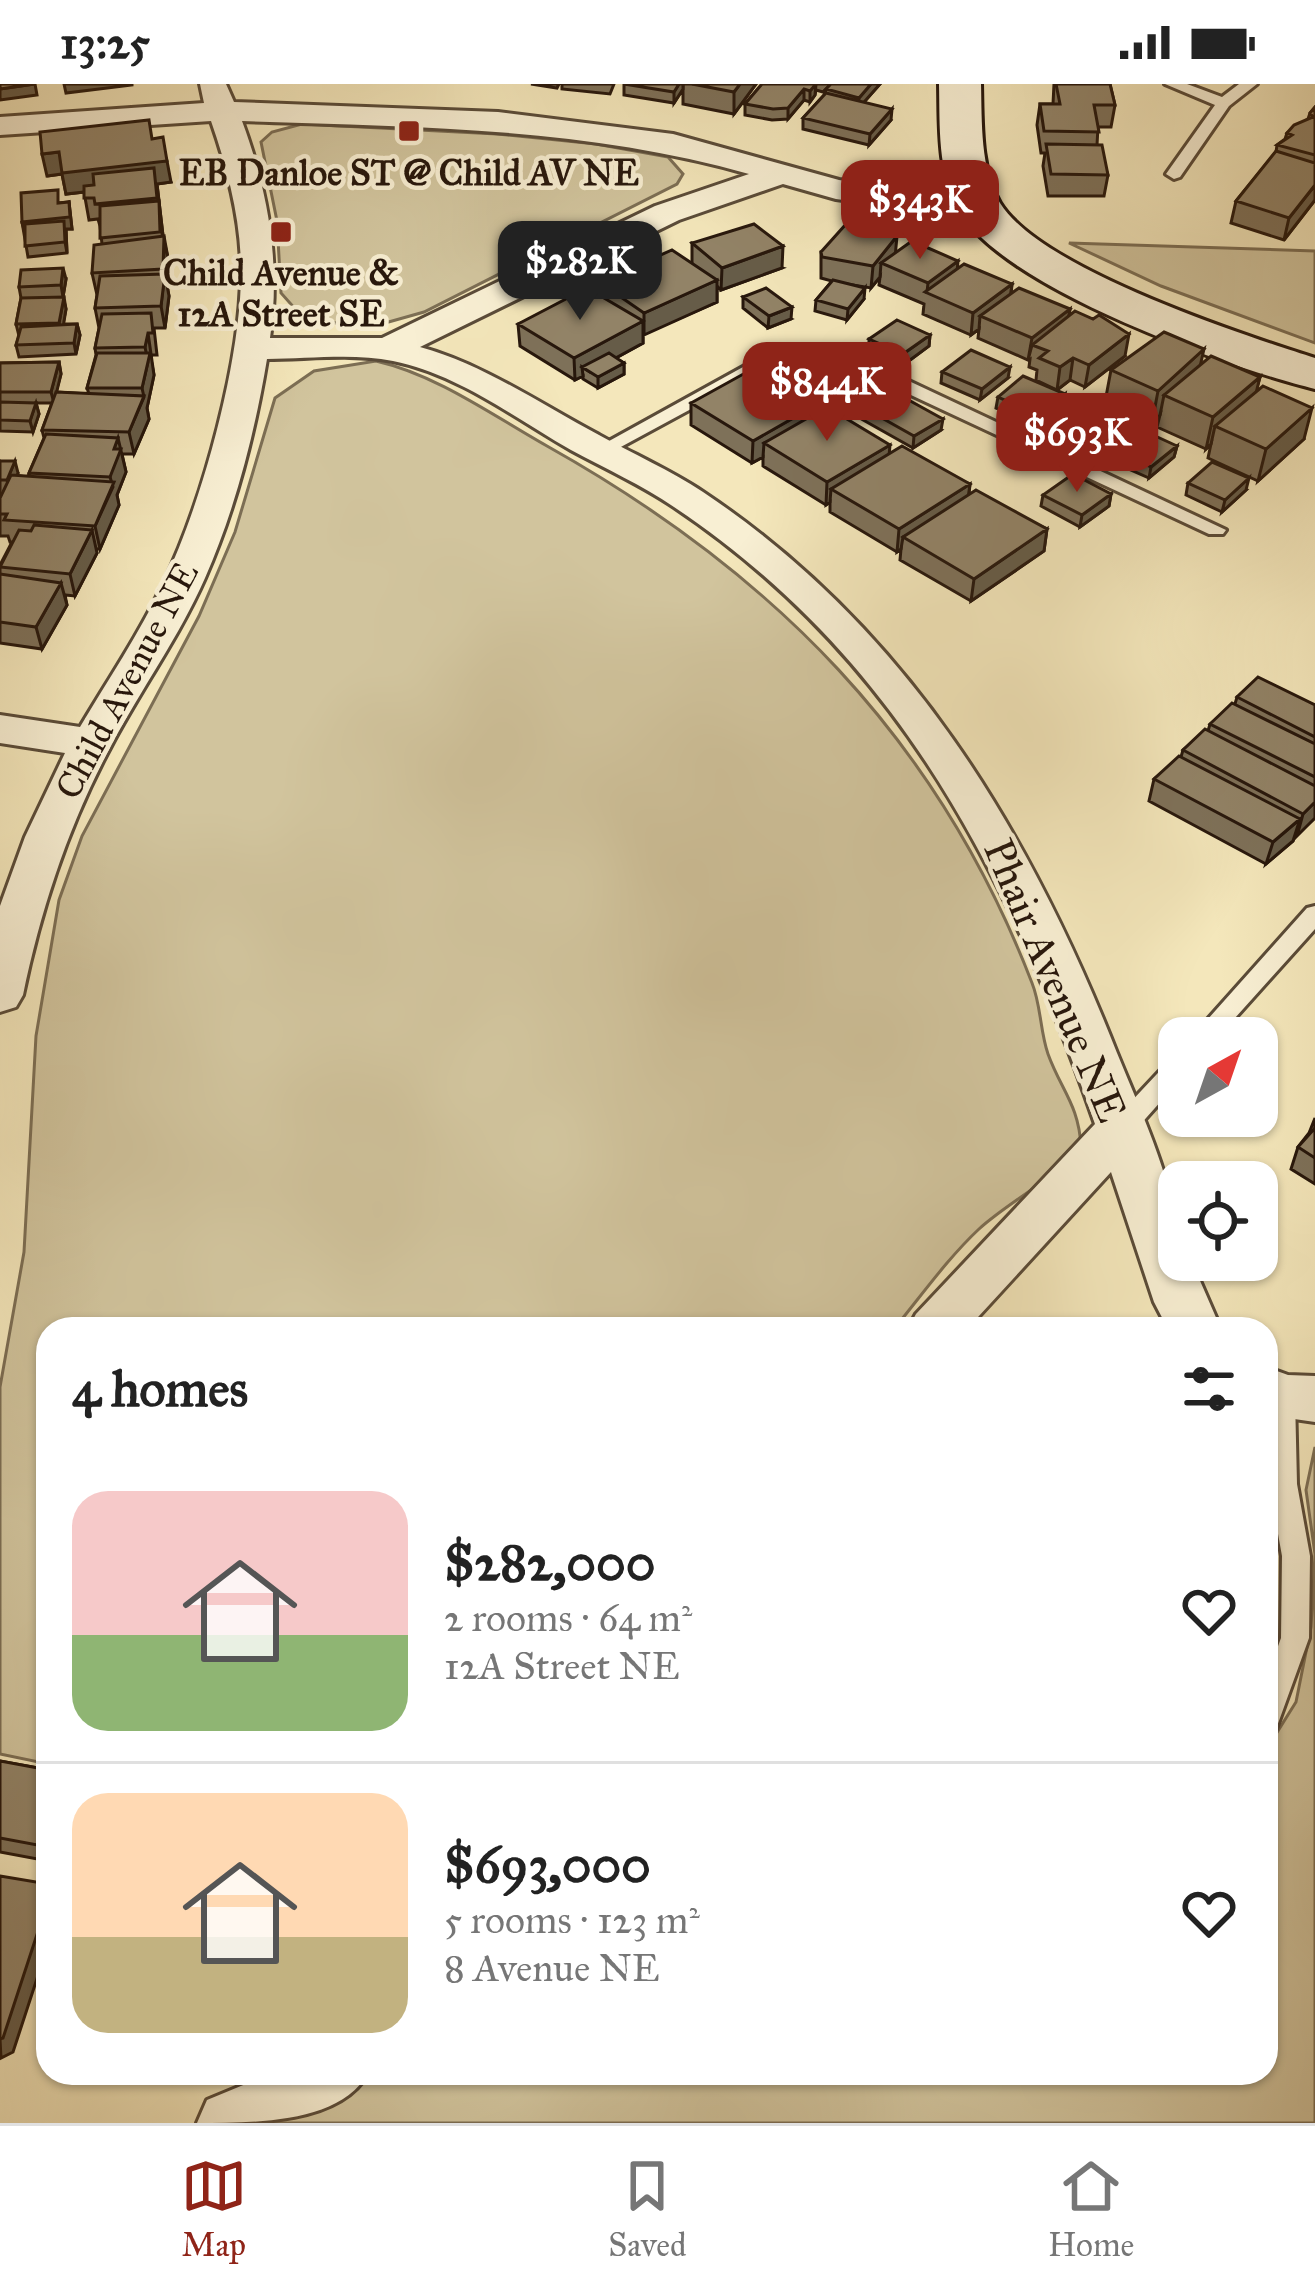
<!DOCTYPE html>
<html lang="en">
<head>
<meta charset="utf-8">
<style>
  body { margin:0; font-family:"IM FELL Great Primer",serif; background:#f6f6f6; color:#222; height:100vh; display:flex; flex-direction:column; font-size:45px; white-space:nowrap }
  * { box-sizing:border-box; margin:0 }
  p { font-size:39px; color:#767676 }
  .icon { flex:none; width:66px; height:66px; fill:none; stroke:currentColor; stroke-width:2; stroke-linecap:round; stroke-linejoin:round }
  .map { position:relative; flex:1; overflow:hidden }
  .details { position:absolute; left:36px; top:1233px; width:1242px; height:768px; display:flex; flex-direction:column; background:#fff; border-radius:36px; box-shadow:0 3px 9px #0004 }
  .details>* { flex:none }
  .needle { width:78px; rotate:40deg }
  .controls { position:absolute; left:1158px; top:933px; display:grid; gap:24px }
  .controls a { display:grid; place-items:center; width:120px; height:120px; border-radius:24px; background:#fff; box-shadow:0 3px 9px #0004; font-size:60px }
  .price { position:absolute; translate:-50% -102px; padding:0 27px; border-radius:24px; background:#8f2418; color:#fff; font-size:39px; line-height:78px; filter:drop-shadow(0 3px 6px #0008) }
  .price::after { content:''; position:absolute; left:50%; top:72px; width:36px; height:27px; margin-left:-18px; background:inherit; clip-path:polygon(0 0,100% 0,50% 100%) }
  .price.on { background:#222; color:#fff }
  ul { padding:0; list-style:none }
  li { display:flex; align-items:center; gap:36px; height:300px; padding:0 36px }
  li+li { border-top:3px solid #e0e0e0 }
  li span { display:grid; place-items:center; flex:none; width:336px; height:240px; border-radius:36px; color:#555 }
  li>.icon { margin-inline-start:auto }
  span .icon { width:144px; height:144px; fill:#fffc; stroke-width:1 }
  li b { font-size:51px }
  h2 { display:flex; justify-content:space-between; align-items:center; height:144px; padding:0 36px; font-size:51px }
  .status { display:flex; justify-content:space-between; align-items:center; height:84px; padding:0 60px; background:#fff; direction:ltr }
  .status svg { height:33px; fill:currentColor }
  .tabs { display:flex; justify-content:space-around; align-items:center; height:168px; border-top:3px solid #e0e0e0; background:#fff; font-size:33px; color:#767676 }
  .tabs a { display:grid; justify-items:center; gap:6px }
  .tabs .on { color:#8f2418 }
  .map>svg:first-child { display:block }
  .green { fill:#d1c49d; stroke:#7c6e54; stroke-width:3 }
  .lines { fill:none; stroke-linecap:round; stroke-linejoin:round }
  .lane-casing { stroke:#5a4b38; stroke-width:6 }
  .street-casing { stroke:#5a4b38; stroke-width:6 }
  .secondary-casing { stroke:#27170c; stroke-width:6 }
  .lane { fill:#f8efd3; fill-rule:evenodd }
  .street { fill:#f8efd3; fill-rule:evenodd }
  .secondary { fill:#f8efd3; fill-rule:evenodd }
  .wall { fill:#7e7159; stroke:#27170c; stroke-width:3 }
  .shaded-wall { fill:#665c48; stroke:#27170c; stroke-width:3 }
  .building { fill:#928367; stroke:#27170c; stroke-width:3 }
  .poi-dot { fill:#8f2418; stroke:#f8efd3; stroke-width:4.5 }
  .labels { text-anchor:middle; stroke-width:9; stroke-linejoin:round; paint-order:stroke }
  .far-poi-label { font-size:36px; font-weight:bold; fill:#27170c; stroke:#f8efd3 }
  .far-street-label { font-size:36px; fill:#27170c; stroke:#f8efd3 }
  .street-label { font-size:42px; fill:#27170c; stroke:#f8efd3 }
</style>
</head>
<body>
<div class="status"><b>13:25</b><svg viewBox="0 0 49 12"><path d="M0 12V9h3v3zM5 12V6h3v6zM10 12V3h3v9zM15 12V0h3v12zM26 1h20v11H26zM47 4h2v5h-2z"/></svg></div>
<div class="map">
<svg width="1315" height="2039" viewBox="0 0 1315 2039">
  <rect width="100%" height="100%" fill="#f4e7bb"/>
  <filter id="stains"><feTurbulence type="fractalNoise" baseFrequency=".00167" numOctaves="4"/><feColorMatrix values="0 0 0 0 .2 0 0 0 0 .09 0 0 0 0 .02 0 0 0 .5 -.17"/></filter>
  <radialGradient id="worn" r=".72"><stop offset=".6" stop-color="#630" stop-opacity="0"/><stop offset="1" stop-color="#630" stop-opacity=".3"/></radialGradient>
  <path class="green" d="M302 40 497 50 596 60 668 73 683 90 677 100 424 228 378 241 345 242 297 227 281 209 277 137 261 58 272 48Z
    M1069 159 1315 167V259L1161 202Z
    M376 277C437 291 492 331 547 362 772 488 938 654 1032 899 1041 921 1040 947 1048 970 1061 1006 1079 1021 1081 1063 1054 1096 1011 1116 979 1145 948 1174 921 1212 894 1245H48V1680L0 1670V1303L24 1168 36 952 59 816 82 752 199 532 235 448 275 314 314 287Z
    M1315 1363V2039H230L259 2032 336 1989H1266V1666L1296 1618 1311 1543 1315 1470 1306 1406Z"/>
  <g class="lines">
    <defs>
      <path id="lane" d="M1165 0H1187L1222 13 1239 0H1257L1229 22 1180 93 1174 95 1166 90 1215 21Z
        M806 264 845 267 1226 446 1223 450H1209L836 276 806 274 774 280 606 371 600 373 591 367 763 272Z
        M1315 822V845L1217 954H1191L1307 824Z
        M1179 972V997L1130 1052H1112L1109 1045 1112 1038 1171 975Z
        M1282 1303 1291 1306 1295 1314 1297 1400 1310 1472 1309 1554 1276 1645 1266 1649V1595L1281 1554 1282 1472 1269 1400V1314L1273 1306Z"/>
      <path id="street" d="M200 0H226L234 18 498 28 673 50 839 96 992 118 997 125 992 132 981 135 836 115 783 100 679 136 420 263C485 281 540 320 599 351 633 370 670 386 703 408 907 544 1029 746 1117 969 1143 1033 1179 1107 1179 1176H1191L1221 1245H1168L1154 1218 1111 1088 967 1245H908L916 1230 1095 1040C1009 792 901 575 674 423 642 401 606 385 571 366 515 334 458 290 393 277 354 269 307 275 267 275 255 348 235 426 205 494 179 553 141 605 111 662 69 740 41 824 23 911L16 923 0 928V822L25 753 65 669 0 659V631L80 643C108 596 139 550 163 500 203 417 243 271 241 181 240 132 227 83 211 37L0 51V33L204 19ZM242 37C413 43 584 43 749 90L655 122 382 254H270C281 179 268 107 242 37Z
        M1266 1283 1288 1291 1315 1292V1338L1266 1331Z
        M272 1989H368C341 2039 256 2039 197 2039L207 2016Z"/>
      <path id="secondary" d="M939 0H981C982 37 980 86 1000 119 1041 185 1240 250 1315 274V305C1227 283 1004 205 959 126 937 89 940 41 939 0Z"/>
    </defs>
    <use href="#lane" class="lane-casing"/>
    <use href="#street" class="street-casing"/>
    <use href="#secondary" class="secondary-casing"/>
    <use href="#lane" class="lane"/>
    <use href="#street" class="street"/>
    <use href="#secondary" class="secondary"/>
  </g>
  <path class="wall" d="M531 0H559L557 4Z
    M562 0H614L610 10 562 5Z
    M624 0H756L734 30 683 20V5L674 19 624 11Z
    M762 0H880L864 18 891 36 869 61 803 45V34L825 10 826 5 823 8 816 6 815 11 810 18 804 16 788 35 772 36 745 31V20Z
    M1054 0H1110L1115 21 1111 43H1098L1097 61 1108 91 1104 112H1048L1043 82 1045 69H1041L1037 41 1040 20H1053Z
    M1315 23V116L1284 156 1231 139 1236 117 1276 68 1277 61 1285 55 1287 49 1308 35 1310 29Z
    M152 55 171 98 157 100 163 152 168 174 167 201 169 212 165 244H154L157 271H152L151 275 154 291 147 324 149 335 134 370H122L126 388 117 411 119 421 100 465H96L97 469 75 512 65 511 67 521 42 565 0 559V481L12 458H10L8 452H0V377L18 389 17 392 30 393 29 389 44 354 42 346 52 319H36L39 330 33 348 0 347V279L59 278 61 290 56 308 89 310 87 304 96 271 95 264 99 244 95 224 97 211 92 189 102 160 100 142 98 135 89 136 84 108 66 110 62 90 47 92Z
    M69 118 72 145H66L67 169 28 173 22 138 60 119Z
    M692 159 782 184 721 206 717 202V218L643 250V259L616 274 624 279V290L598 304 583 295V292L575 296 520 262 518 240 600 212 599 198 692 179Z
    M821 168 896 169 1012 200 1011 210 1070 225 1069 232 1125 272 1085 303 1070 296 1057 306 1036 296 1037 286 1029 283 1030 275 1028 276 978 254 979 245 971 251 923 230 924 220 879 201 880 193 871 204 847 200 864 215 847 236 815 227 816 216 832 197 821 194Z
    M66 195 63 213 66 225 63 240H77L80 251 76 270 19 273 16 261 19 252 16 240 21 214 19 203Z
    M743 213 791 235 768 244 743 224Z
    M930 251 929 262 902 282 869 266V255Z
    M1201 280 1260 293 1256 307 1304 355 1258 397 1208 374 1211 360 1206 365 1157 343 1160 331 1152 339 1105 318 1111 286Z
    M942 288 1008 294 980 316 941 299Z
    M1065 310 1063 321 1037 342 996 324 998 313Z
    M691 319 829 325 890 369 970 400 969 410 1047 445 1044 467 971 517 900 476 901 465 897 468 830 428V418L826 421 763 382V373L752 379 691 341Z
    M857 320 941 346 913 364 856 332Z
    M1124 338 1121 350 1097 370 1061 355 1063 343Z
    M1177 362 1174 373 1149 394 1113 378 1115 366Z
    M1188 399 1246 406 1222 428 1186 411Z
    M1111 410 1109 422 1080 443 1041 422 1043 411Z
    M1237 613 1315 621V734L1295 752 1293 757 1266 780 1149 717 1154 695 1181 673 1183 666 1208 647 1210 640 1235 620Z
    M1315 1034V1100L1291 1085 1298 1063 1309 1049Z
    M0 1677 38 1684 48 1682V1777L0 1768Z"/>
  <path class="shaded-wall" d="M35 0 37 11 0 16V5Z
    M64 0H132V1L66 9Z
    M679 0H683V5L674 19V8Z
    M740 0H756L734 30V8Z
    M816 0 815 11 810 18V7Z
    M871 0H880L858 25 859 14Z
    M804 5V16L788 35V24Z
    M892 25 891 36 869 61 870 50Z
    M59 68 167 77 171 98 157 100 164 160V152L168 174 167 201 169 212 165 244 161 222 164 194V165L156 100 66 110 62 90 47 92 42 70Z
    M1315 101V116L1284 156 1289 134Z
    M69 118 72 145H66L67 169 65 158 25 150 22 138Z
    M897 152 895 174 881 179 880 193 871 204 873 182Z
    M783 162 782 184 721 206 722 184Z
    M958 177 956 199 927 208 928 199Z
    M63 184 66 195 63 213 61 201Z
    M717 196V218L644 251V229Z
    M1012 200 1009 222 980 232 979 245 971 251 973 229Z
    M865 204 864 215 847 236 848 225Z
    M64 213 66 225 62 250 59 239Z
    M792 223 791 235 768 244 769 232Z
    M1070 225 1066 247 1032 261 1028 276 1032 254Z
    M643 237V259L590 288 582 283 583 292 575 296 574 274Z
    M77 240 80 251 76 270 74 259Z
    M148 249 154 291 147 324 149 335 134 370 129 348 144 313 142 304 148 278 145 263Z
    M1129 250 1125 272 1085 303 1089 281Z
    M930 251 929 262 902 282 903 270Z
    M1204 265 1197 296 1164 311 1160 331 1152 339 1158 307Z
    M1073 274 1070 296 1057 306 1060 283Z
    M59 278 61 290 54 319 51 308Z
    M624 279V290L598 304V293Z
    M1010 283 1008 294 980 316 982 305Z
    M1260 293 1252 325 1215 342 1211 360 1206 365 1213 333Z
    M1065 310 1063 321 1037 342 1039 331Z
    M830 313 828 335 764 359 763 373 752 379 753 357Z
    M36 319 39 330 33 348 30 337Z
    M1312 324 1304 355 1258 397 1266 365Z
    M943 335 941 346 913 364 914 352Z
    M1124 338 1121 350 1097 370 1099 359Z
    M118 354 126 388 117 411 119 421 100 465 95 442 113 403 110 393 114 365Z
    M890 361 888 383 831 405 830 418 826 421 827 398Z
    M1177 362 1174 373 1149 394 1151 383Z
    M15 377 18 389 10 408 7 396Z
    M1249 394 1246 406 1222 428 1225 416Z
    M970 400 967 422 903 453 901 465 897 468 899 445Z
    M1111 410 1109 422 1080 443 1082 431Z
    M1047 445 1044 467 971 517 974 495Z
    M92 446 97 469 75 512 70 490Z
    M61 499 67 521 42 565 36 543Z
    M1315 718V734L1297 752 1303 730Z
    M1300 735 1293 757 1266 780 1273 758Z
    M48 1817V1861L13 1968 1 1974 0 1955Z"/>
  <path class="building" d="M0 0H34L0 5Z
    M624 0H679L674 8Z
    M692 0H740L734 8Z
    M762 0H816L810 7 804 5 788 24 773 25 745 20Z
    M831 0H871L859 14 826 5Z
    M1056 0H1110L1115 21H1094L1099 48 1044 47 1040 20H1060Z
    M826 9 892 25 870 50 803 34Z
    M1315 23V71L1277 61 1292 51 1287 49 1294 41 1313 33 1310 29Z
    M149 36 152 55 163 53 167 77 62 89 59 68 42 70 40 48Z
    M1046 60 1102 61 1108 91 1051 90Z
    M1276 67 1315 79V101L1289 134 1236 117Z
    M154 84 157 114 95 120 94 114H84V102L94 101 93 90Z
    M58 106V119L69 118 70 133 22 138 21 109Z
    M159 117 160 148 100 154V122Z
    M64 137 65 158 25 162V140Z
    M847 139 897 152 873 182 822 173 821 168Z
    M754 140 783 162 722 184 692 159Z
    M164 152 163 185 92 189 94 161Z
    M912 157 958 177 928 199 881 179Z
    M672 166 717 196 644 229 599 198Z
    M964 180 1012 200 973 229 925 208Z
    M63 184 61 201 19 203 21 186Z
    M165 190 161 222 95 224 100 192Z
    M833 196 865 204 848 225 816 216Z
    M587 204 643 237 574 274 518 240Z
    M766 204 792 223 769 232 743 213Z
    M1019 204 1070 225 1032 254 980 232Z
    M64 213 59 239 16 240 21 214Z
    M1075 227 1093 235 1099 231 1129 250 1089 281 1073 274 1060 283 1039 274 1048 267 1032 261Z
    M151 229 153 249H148L145 263 95 264 102 230Z
    M897 236 930 251 903 270 869 255Z
    M77 240 74 259 16 261 21 243Z
    M1164 248 1204 265 1158 307 1111 286Z
    M971 266 1010 283 982 305 942 288Z
    M97 269H150L142 304H87Z
    M609 269 624 279 598 293 582 283Z
    M1211 272 1260 293 1213 333 1164 311Z
    M767 277 830 313 753 357 691 319Z
    M59 278 51 308H0V279Z
    M1023 292 1065 310 1039 331 998 313Z
    M1263 302 1312 324 1266 365 1215 342Z
    M885 303 943 335 914 352 857 320Z
    M56 308 144 312 129 348 42 346Z
    M0 318 36 319 30 337 0 336Z
    M1088 322 1124 338 1099 359 1063 343Z
    M827 323 890 361 827 398 764 359Z
    M1140 345 1177 362 1151 383 1115 366Z
    M46 350 118 354 114 365H121L110 393 29 389Z
    M902 362 970 400 899 445 831 405Z
    M0 377H15L7 396H0Z
    M1212 378 1249 394 1225 416 1188 399Z
    M1073 390 1111 410 1082 431 1043 411Z
    M11 391 114 398 95 442 4 436 7 430H0V414Z
    M976 406 1047 445 974 495 903 453Z
    M34 441 92 446 70 490 0 483 19 446 31 447Z
    M0 490 61 499 36 543 0 538Z
    M1258 593 1315 621V653L1237 613Z
    M1232 619 1315 660V693L1210 640Z
    M1205 645 1315 702V718L1303 730 1183 666Z
    M1179 672 1300 735 1273 758 1154 695Z
    M1315 1044V1074L1298 1063Z
    M0 1677 38 1684 39 1680 48 1682V1763L0 1754Z
    M0 1792 48 1800V1817L3 1954 0 1955Z"/>
  <g class="poi-dot">
    <rect x="397" y="35" width="24" height="24" rx="6"/>
    <rect x="269" y="136" width="24" height="24" rx="6"/>
  </g>
  <g class="labels">
    <g class="far-poi-label">
      <text x="409" y="101">EB Danloe ST @ Child AV NE</text>
      <text x="281" y="201">Child Avenue &amp;<tspan x="281" dy="41">12A Street SE</tspan></text>
    </g>
    <g class="far-street-label">
      <text transform="translate(126 596) rotate(-62)" y="13">Child Avenue NE</text>
    </g>
    <g class="street-label">
      <text transform="translate(1056 896) rotate(67)" y="15">Phair Avenue NE</text>
    </g>
  </g>
  <rect width="100%" height="100%" filter="url(#stains)"/>
  <rect width="100%" height="100%" fill="url(#worn)"/>
</svg>
<div class="controls">
<a><svg class="needle" viewBox="-14 -14 28 28"><path d="M0-13l5 13h-10z" fill="#e53935"/><path d="M0 13l5-13h-10z" fill="#767676"/></svg></a>
<a><svg class="icon" aria-label="locate" viewBox="0 0 24 24"><circle cx="12" cy="12" r="6"/><path d="M12 2v4M12 18v4M2 12h4M18 12h4"/></svg></a>
</div>
<b class="price" style="left:920px;top:178px">$343K</b>
<b class="price on" style="left:580px;top:239px">$282K</b>
<b class="price" style="left:827px;top:360px">$844K</b>
<b class="price" style="left:1077px;top:411px">$693K</b>
<section class="details">
<h2>4 homes<svg class="icon" aria-label="filters" viewBox="0 0 24 24"><path d="M4 7h16M4 17h16"/><circle cx="9" cy="7" r="2"/><circle cx="15" cy="17" r="2"/></svg></h2>
<ul>
<li><span style="background:linear-gradient(#f6c9c9 60%,#8fb573 0)"><svg class="icon" aria-label="home" viewBox="0 0 24 24"><path d="M3 11l9-7 9 7M6 9v11h12V9"/></svg></span><div><b>$282,000</b><p>2 rooms · 64 m²</p><p>12A Street NE</p></div><svg class="icon" aria-label="heart" viewBox="0 0 24 24"><path d="M12 20l-8-8c-3-5 5-10 8-4 3-6 11-1 8 4z"/></svg></li>
<li><span style="background:linear-gradient(#ffd9b3 60%,#c2b280 0)"><svg class="icon" aria-label="home" viewBox="0 0 24 24"><path d="M3 11l9-7 9 7M6 9v11h12V9"/></svg></span><div><b>$693,000</b><p>5 rooms · 123 m²</p><p>8 Avenue NE</p></div><svg class="icon" aria-label="heart" viewBox="0 0 24 24"><path d="M12 20l-8-8c-3-5 5-10 8-4 3-6 11-1 8 4z"/></svg></li>
</ul>
</section>
</div>
<nav class="tabs">
<a class="on"><svg class="icon" aria-label="map" viewBox="0 0 24 24"><path d="M3 6l6-2 6 2 6-2v14l-6 2-6-2-6 2zM9 4v14M15 6v14"/></svg>Map</a>
<a><svg class="icon" aria-label="saved" viewBox="0 0 24 24"><path d="M7 4h10v16l-5-4-5 4z"/></svg>Saved</a>
<a><svg class="icon" aria-label="home" viewBox="0 0 24 24"><path d="M3 11l9-7 9 7M6 9v11h12V9"/></svg>Home</a>
</nav>
</body>
</html>
